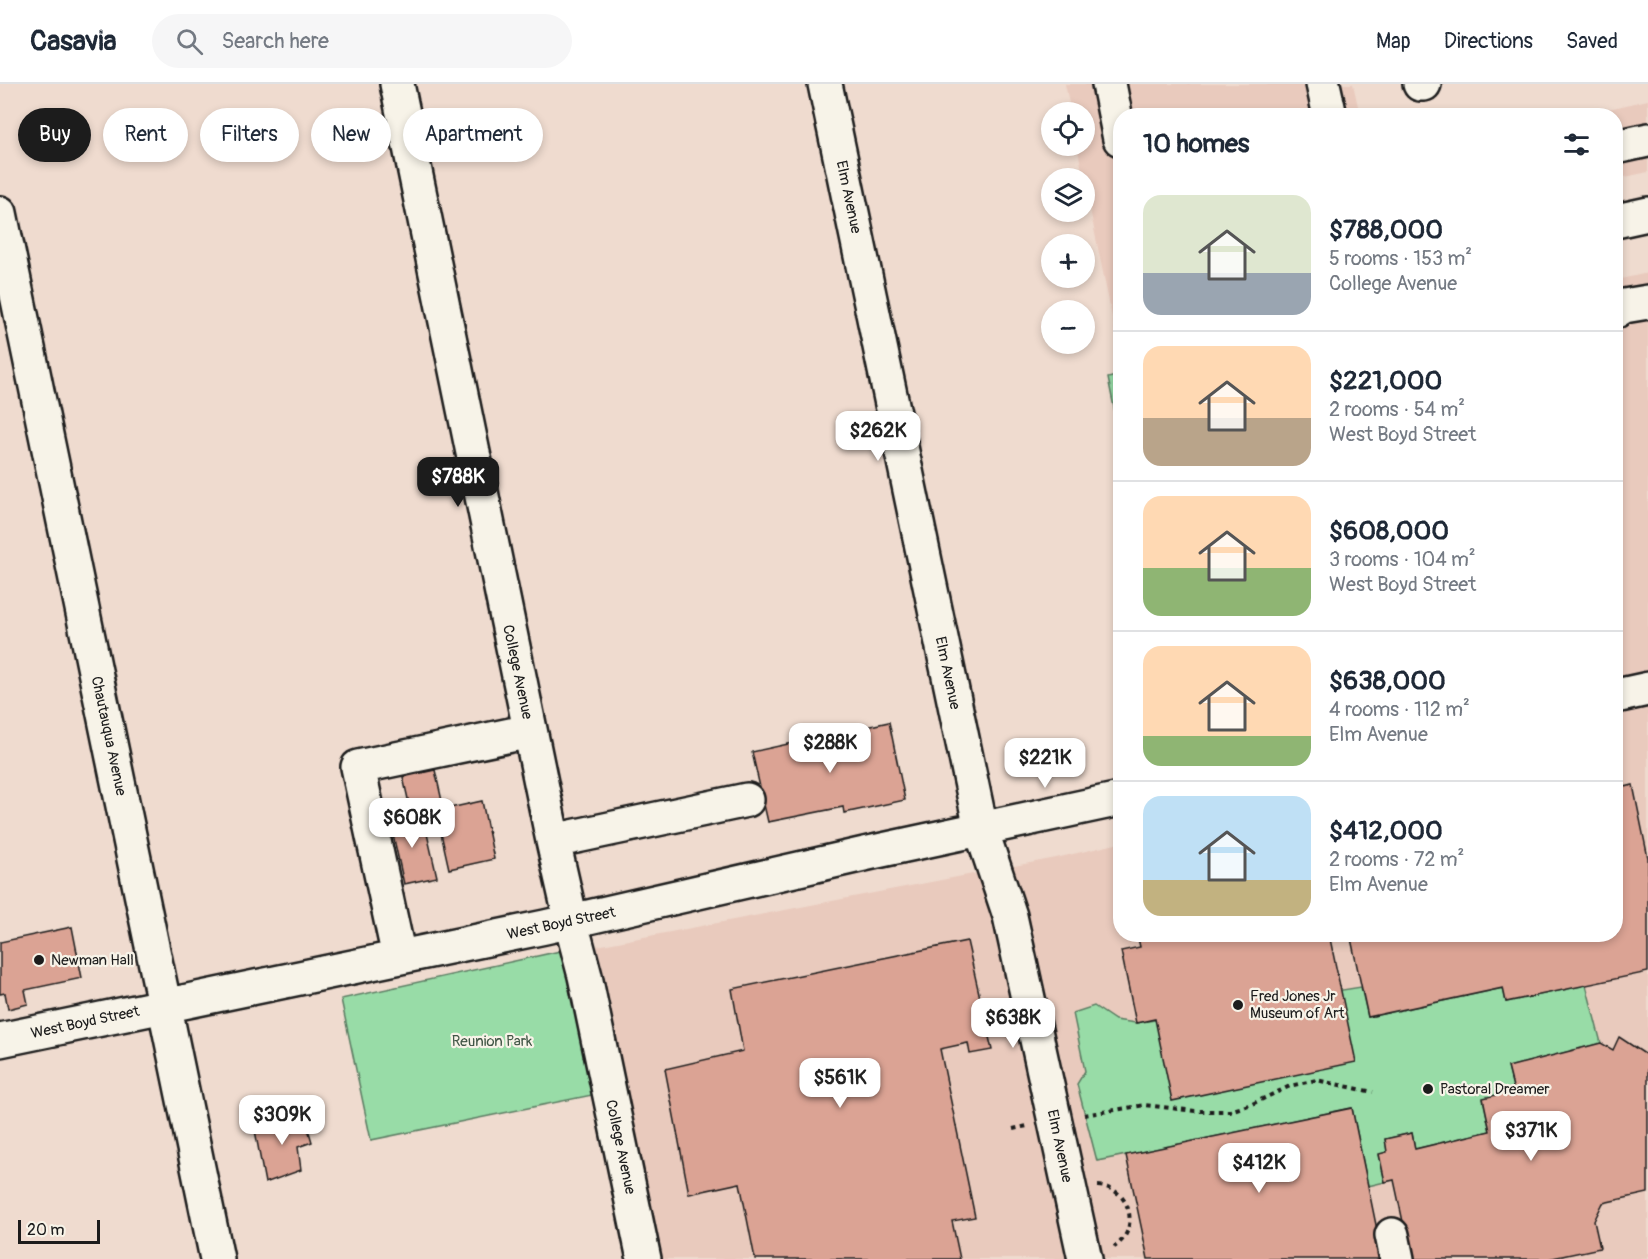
<!DOCTYPE html>
<html lang="en">
<head>
<meta charset="utf-8">
<style>
  body { margin:0; font-family:Pangolin,sans-serif; background:#f6f6f7; color:#1f2937; height:100vh; display:flex; flex-direction:column; font-size:22px; white-space:nowrap }
  * { box-sizing:border-box; margin:0 }
  p { font-size:20px; color:#747a83 }
  .icon { flex:none; width:33px; height:33px; fill:none; stroke:currentColor; stroke-width:2; stroke-linecap:round; stroke-linejoin:round }
  .map { position:relative; flex:1; overflow:hidden }
  .details { position:absolute; left:1113px; top:24px; width:510px; height:834px; display:flex; flex-direction:column; background:#fff; border-radius:24px; box-shadow:0 3px 9px #0003 }
  .details>* { flex:none }
  .top-card { position:absolute; left:18px; top:24px; width:570px; height:54px; display:flex; gap:12px }
  .tools { position:absolute; left:1041px; top:18px; display:grid; gap:12px }
  .tools a { display:grid; place-items:center; width:54px; height:54px; border-radius:50%; background:#fff; box-shadow:0 3px 9px #0003; font-size:30px }
  .scale { position:absolute; left:18px; bottom:15px; width:82px; box-sizing:border-box; padding-left:6px; border:3px solid #1c1c1c; border-top:0; font-size:16px; line-height:21px; white-space:nowrap; color:#1c1c1c; -webkit-text-stroke:4px #f7f3e8; paint-order:stroke }
  .price { position:absolute; translate:-50% -51px; padding:0 14px; border-radius:12px; background:#fff; color:#222; font-size:20px; line-height:39px; filter:drop-shadow(0 2px 3px #0008) }
  .price::after { content:''; position:absolute; left:50%; top:36px; width:18px; height:14px; margin-left:-9px; background:inherit; clip-path:polygon(0 0,100% 0,50% 100%) }
  .price.selected { background:#1c1c1c; color:#fff }
  ul { padding:0; list-style:none }
  li { display:flex; align-items:center; gap:18px; height:150px; padding:0 30px }
  li+li { border-top:2px solid #e0e1e3 }
  li span { display:grid; place-items:center; flex:none; width:168px; height:120px; border-radius:18px; color:#555 }
  li>.icon { margin-inline-start:auto }
  span .icon { width:72px; height:72px; fill:#fffc; stroke-width:1 }
  li b { font-size:26px }
  h2 { display:flex; justify-content:space-between; align-items:center; height:72px; padding:0 30px; font-size:26px }
  .pill { padding:0 21px; border-radius:27px; background:#fff; box-shadow:0 3px 9px #0003; font-size:21px; line-height:54px }
  .pill.selected { background:#1c1c1c; color:#fff }
  header { display:flex; align-items:center; gap:36px; box-sizing:border-box; height:84px; padding:0 30px; background:#fff; border-bottom:2px solid #e0e1e3 }
  header strong { font-size:28px }
  nav { display:flex; gap:33px; margin-inline-start:auto; font-size:21px }
  .search { width:420px; height:54px; background:#f6f6f7; display:flex; align-items:center; gap:15px; box-sizing:border-box; padding:0 21px; border-radius:33px; color:#747a83; font-size:22px }
  .map>svg:first-child { display:block }
  .built { fill:#e9cabd }
  .green { fill:#98dca7; stroke:#5a7c62; stroke-width:1.5 }
  .building { fill:#dba394; stroke:#1c1c1c; stroke-width:1.5 }
  .lines { fill:none; stroke-linecap:round; stroke-linejoin:round }
  .minor-casing { stroke:#1c1c1c; stroke-width:38 }
  .path { stroke:#1c1c1c; stroke-width:4; stroke-dasharray:4.5 4.5; stroke-linecap:butt }
  .minor { stroke:#f7f3e8; stroke-width:33 }
  .poi-dot { fill:#1c1c1c; stroke:#f7f3e8; stroke-width:2 }
  .labels { text-anchor:middle; stroke-width:4.5; stroke-linejoin:round; paint-order:stroke }
  .street-label { font-size:15px; fill:#1c1c1c; stroke:#f7f3e8 }
  .poi-label { font-size:15px; fill:#1c1c1c; stroke:#f7f3e8; text-anchor:start }
  .park-label { font-size:15px; fill:#415646; stroke:#f7f3e8 }
</style>
</head>
<body>
<header>
<strong>Casavia</strong>
<div class="search"><svg class="icon" aria-label="search" viewBox="0 0 24 24"><circle cx="10" cy="10" r="6"/><path d="M15 15l6 6"/></svg>Search here</div>
<nav><a>Map</a><a>Directions</a><a>Saved</a></nav>
</header>
<div class="map">
<svg width="1648" height="1175" viewBox="0 0 1648 1175">
  <rect width="100%" height="100%" fill="#efdbcf"/>
  <filter id="ink" filterUnits="userSpaceOnUse"><feTurbulence type="fractalNoise" baseFrequency=".0167" numOctaves="2"/><feDisplacementMap in="SourceGraphic" scale="12" xChannelSelector="R" yChannelSelector="G"/><feConvolveMatrix kernelMatrix="1 2 1 2 8 2 1 2 1" color-interpolation-filters="sRGB"/></filter>
  <g filter="url(#ink)">
    <path class="built" d="M1065 0H1353L1360 31 1120 32V271L1077 62H1084V28H1071Z
      M1648 16V88L1616 95V32H1578Z
      M1648 189V1175H662L597 862 1056 774 1120 759V850H1616V196Z"/>
    <path class="green" d="M1120 291V348H1119L1108 294Z
      M565 866 602 1009 371 1056 341 915Z
      M1586 901 1601 959 1508 983 1514 1007 1483 1015 1490 1047 1415 1065 1412 1049 1385 1055 1387 1068 1379 1071 1385 1098 1368 1102 1352 1024 1097 1077 1077 1000 1085 987 1073 929 1094 922 1115 936 1136 939 1361 903 1368 933 1503 904 1506 918Z"/>
    <path class="building" d="M889 638 905 716 844 729 843 723 768 738 752 668Z
      M435 686 442 717 410 724 403 693Z
      M1633 701 1648 774V888L1506 918 1503 904 1368 933 1350 850H1616V705Z
      M482 717 494 775 449 785 436 727Z
      M405 725 408 744 425 741 437 793 404 800 388 728Z
      M72 843 82 894 25 906 28 920 8 925 5 909 0 910V858Z
      M1137 850H1329L1356 978 1172 1017 1155 935 1136 939 1121 867 1140 863Z
      M967 857 992 966 970 970 968 959 940 965 975 1133 952 1137 960 1175H755L740 1099 689 1110 665 985 743 967 732 905Z
      M1619 953 1648 972V1109L1603 1119 1594 1137 1600 1164 1548 1175H1411L1394 1096 1385 1098 1379 1070 1387 1068 1385 1055 1412 1049 1415 1065 1490 1047 1483 1014 1514 1007 1508 983 1601 959 1613 966Z
      M1352 1024 1383 1175H1148L1126 1071Z
      M304 1031 312 1058 298 1063 301 1086 265 1099 254 1041Z"/>
    <g class="lines">
      <defs>
        <path id="minor" d="M397 0 553 757 575 854 585 892 644 1175
          M825 0 981 745 1010 832 1085 1175
          M1109 0 1120 55
          M1323 0 1330 32
          M1420 0H1424
          M1616 63 1648 56
          M0 129 217 1175
          M1616 137 1648 130
          M1616 227 1624 222 1648 218
          M1616 612 1648 605
          M553 757 747 716
          M399 873 358 683 530 647
          M0 956 545 843 873 768 1120 715
          M1392 1151 1397 1175"/>
      </defs>
      <use href="#minor" class="minor-casing"/>
      <path class="path" d="M1084 1031 1145 1021 1195 1027H1230L1252 1020 1290 1002 1316 996 1373 1008
        M1013 1045 1027 1042
        M1098 1102C1131 1103 1141 1146 1114 1163"/>
      <use href="#minor" class="minor"/>
    </g>
  </g>
  <g class="poi-dot">
    <circle cx="39" cy="876" r="6"/>
    <circle cx="1238" cy="921" r="6"/>
    <circle cx="1428" cy="1005" r="6"/>
  </g>
  <g class="labels">
    <g class="street-label">
      <text transform="translate(849 113) rotate(78)" y="5">Elm Avenue</text>
      <text transform="translate(518 588) rotate(78)" y="5">College Avenue</text>
      <text transform="translate(948 589) rotate(78)" y="5">Elm Avenue</text>
      <text transform="translate(109 652) rotate(78)" y="5">Chautauqua Avenue</text>
      <text transform="translate(561 839) rotate(-12)" y="5">West Boyd Street</text>
      <text transform="translate(85 938) rotate(-12)" y="5">West Boyd Street</text>
      <text transform="translate(1060 1062) rotate(78)" y="5">Elm Avenue</text>
      <text transform="translate(621 1063) rotate(78)" y="5">College Avenue</text>
    </g>
    <g class="poi-label">
      <text x="51" y="881">Newman Hall</text>
      <text x="1250" y="917">Fred Jones Jr<tspan x="1250" dy="17">Museum of Art</tspan></text>
      <text x="1440" y="1010">Pastoral Dreamer</text>
    </g>
    <g class="park-label">
      <text x="492" y="962">Reunion Park</text>
    </g>
  </g>
</svg>
<div class="tools">
<a><svg class="icon" aria-label="locate" viewBox="0 0 24 24"><circle cx="12" cy="12" r="6"/><path d="M12 2v4M12 18v4M2 12h4M18 12h4"/></svg></a>
<a><svg class="icon" aria-label="layers" viewBox="0 0 24 24"><path d="M12 4l9 5-9 5-9-5zM3 14l9 5 9-5"/></svg></a>
<a>+</a>
<a>−</a>
</div>
<div class="scale">20 m</div>
<b class="price" style="left:878px;top:378px">$262K</b>
<b class="price selected" style="left:458px;top:424px">$788K</b>
<b class="price" style="left:830px;top:690px">$288K</b>
<b class="price" style="left:1045px;top:705px">$221K</b>
<b class="price" style="left:412px;top:765px">$608K</b>
<b class="price" style="left:1013px;top:965px">$638K</b>
<b class="price" style="left:840px;top:1025px">$561K</b>
<b class="price" style="left:282px;top:1062px">$309K</b>
<b class="price" style="left:1531px;top:1078px">$371K</b>
<b class="price" style="left:1259px;top:1110px">$412K</b>
<div class="top-card">
<a class="pill selected">Buy</a>
<a class="pill">Rent</a>
<a class="pill">Filters</a>
<a class="pill">New</a>
<a class="pill">Apartment</a>
</div>
<section class="details">
<h2>10 homes<svg class="icon" aria-label="filters" viewBox="0 0 24 24"><path d="M4 7h16M4 17h16"/><circle cx="9" cy="7" r="2"/><circle cx="15" cy="17" r="2"/></svg></h2>
<ul>
<li><span style="background:linear-gradient(#dfe7d0 65%,#9aa5b1 0)"><svg class="icon" aria-label="home" viewBox="0 0 24 24"><path d="M3 11l9-7 9 7M6 9v11h12V9"/></svg></span><div><b>$788,000</b><p>5 rooms · 153 m²</p><p>College Avenue</p></div></li>
<li><span style="background:linear-gradient(#ffd9b3 60%,#b9a48a 0)"><svg class="icon" aria-label="home" viewBox="0 0 24 24"><path d="M3 11l9-7 9 7M6 9v11h12V9"/></svg></span><div><b>$221,000</b><p>2 rooms · 54 m²</p><p>West Boyd Street</p></div></li>
<li><span style="background:linear-gradient(#ffd9b3 60%,#8fb573 0)"><svg class="icon" aria-label="home" viewBox="0 0 24 24"><path d="M3 11l9-7 9 7M6 9v11h12V9"/></svg></span><div><b>$608,000</b><p>3 rooms · 104 m²</p><p>West Boyd Street</p></div></li>
<li><span style="background:linear-gradient(#ffd9b3 75%,#8fb573 0)"><svg class="icon" aria-label="home" viewBox="0 0 24 24"><path d="M3 11l9-7 9 7M6 9v11h12V9"/></svg></span><div><b>$638,000</b><p>4 rooms · 112 m²</p><p>Elm Avenue</p></div></li>
<li><span style="background:linear-gradient(#bfe0f5 70%,#c2b280 0)"><svg class="icon" aria-label="home" viewBox="0 0 24 24"><path d="M3 11l9-7 9 7M6 9v11h12V9"/></svg></span><div><b>$412,000</b><p>2 rooms · 72 m²</p><p>Elm Avenue</p></div></li>
</ul>
</section>
</div>
</body>
</html>
